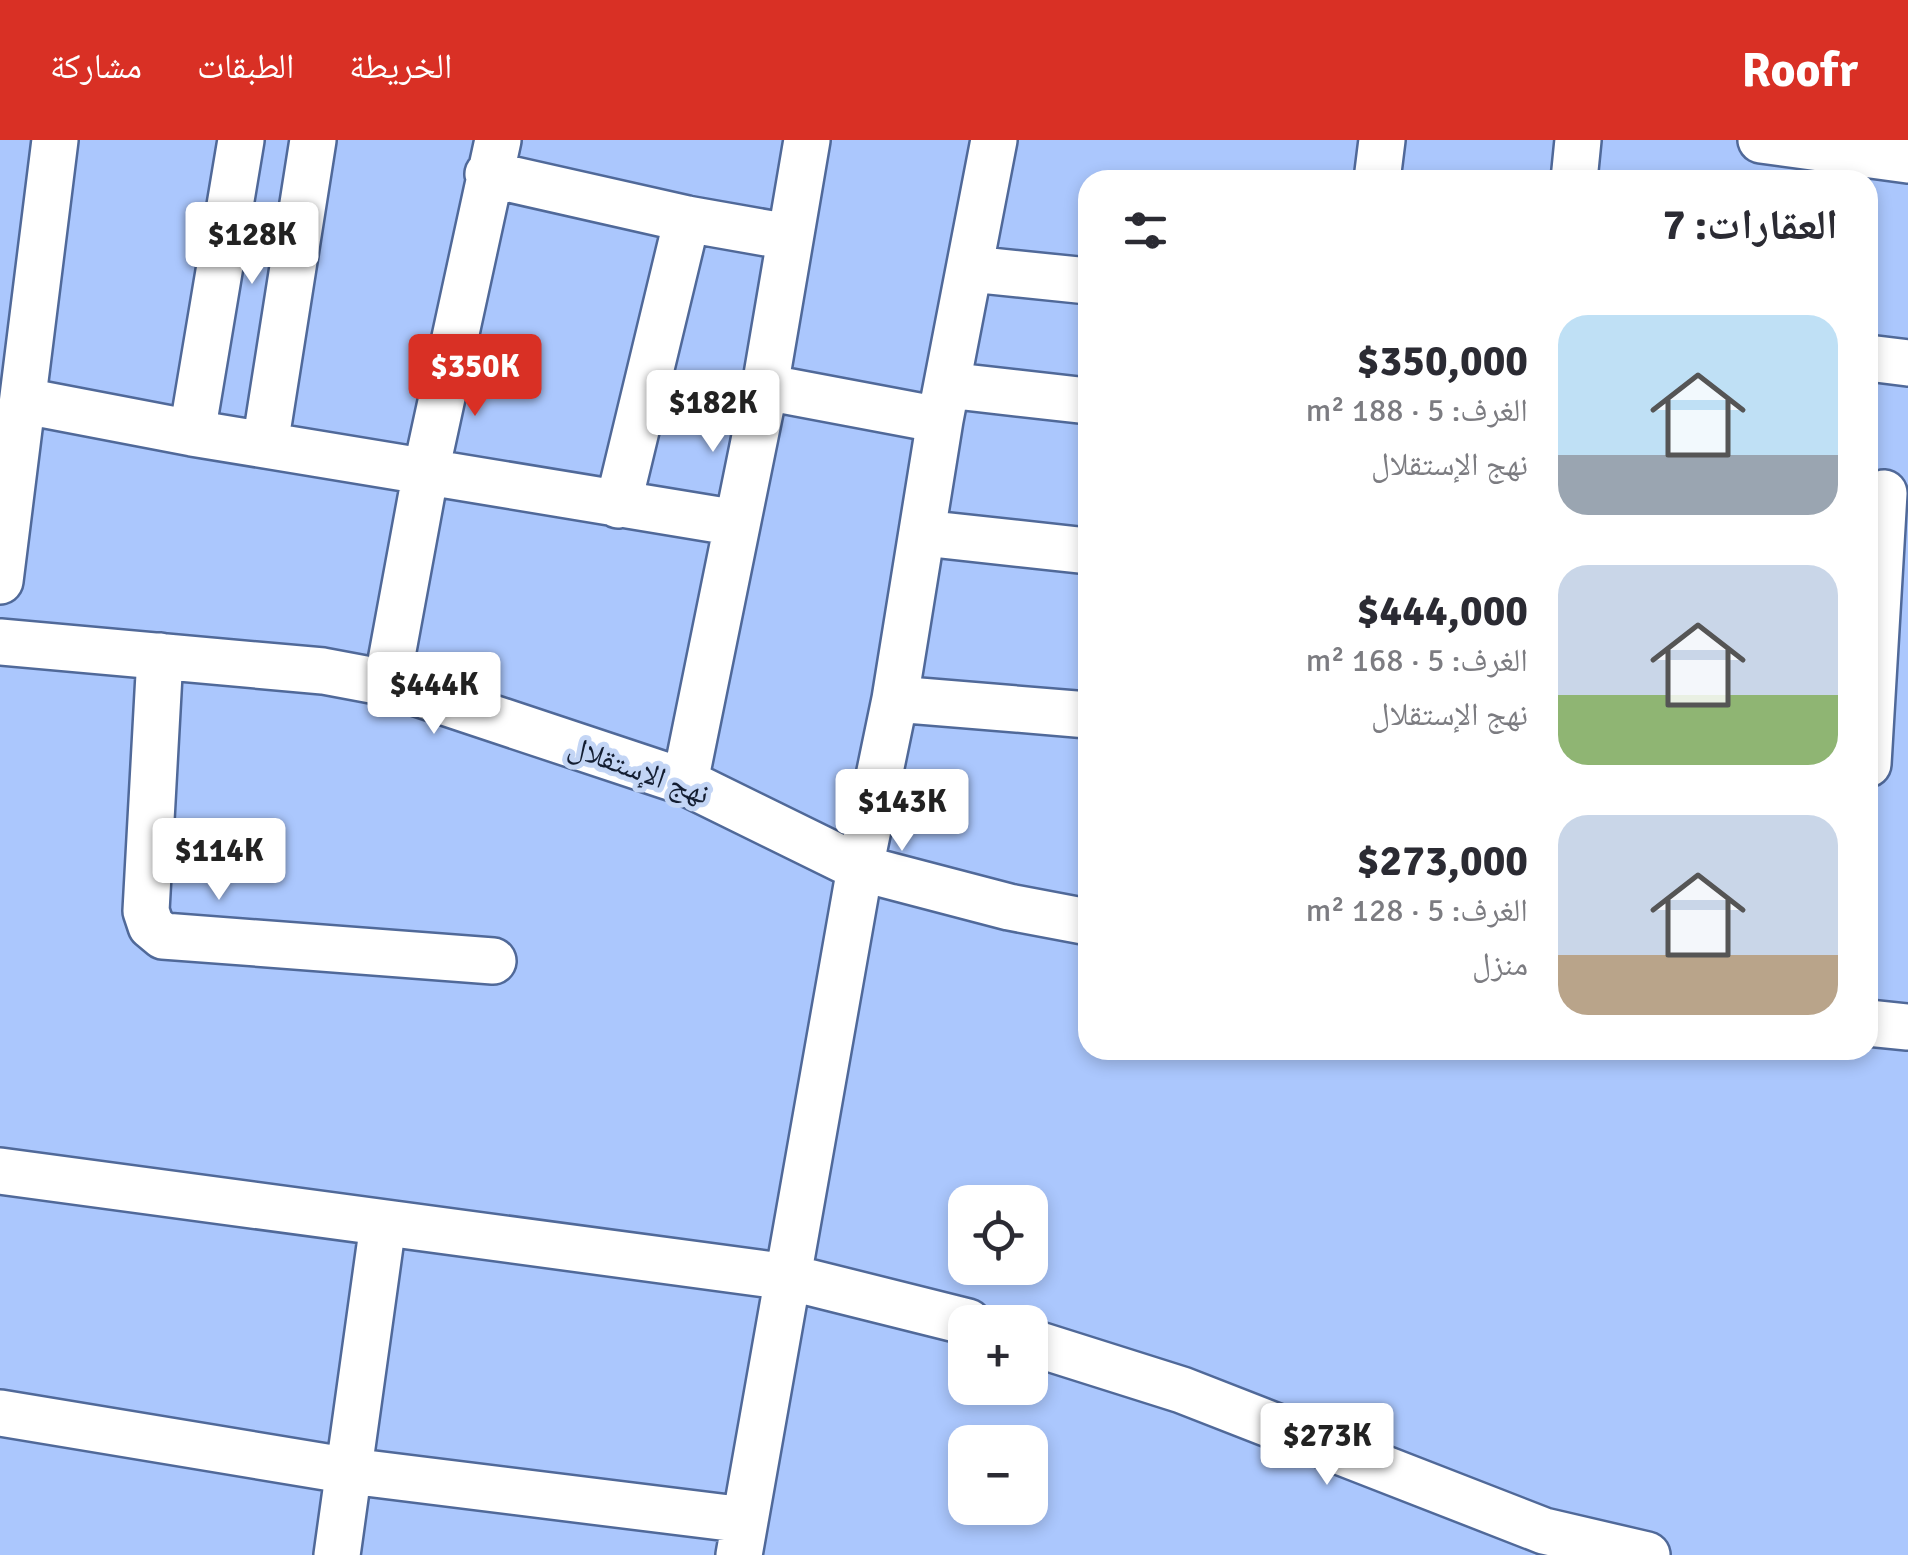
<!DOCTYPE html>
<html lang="ar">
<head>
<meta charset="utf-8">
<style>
  body { margin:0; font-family:Signika,"Noto Naskh Arabic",sans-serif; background:#f2f2f3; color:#2b2b33; direction:rtl; height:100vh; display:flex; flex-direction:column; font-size:38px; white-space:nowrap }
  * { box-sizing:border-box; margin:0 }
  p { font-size:32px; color:#7c7c81 }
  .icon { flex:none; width:55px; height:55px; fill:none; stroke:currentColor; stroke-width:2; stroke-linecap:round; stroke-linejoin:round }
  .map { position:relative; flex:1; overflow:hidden; direction:ltr }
  .side { position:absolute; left:1078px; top:30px; width:800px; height:890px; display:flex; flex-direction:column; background:#fff; border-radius:30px; box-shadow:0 5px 15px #0003; direction:rtl }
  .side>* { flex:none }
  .buttons { position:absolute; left:948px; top:1045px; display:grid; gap:20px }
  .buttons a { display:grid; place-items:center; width:100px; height:100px; border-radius:20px; background:#fff; box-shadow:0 5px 15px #0003; font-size:50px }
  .price { position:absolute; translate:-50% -85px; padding:0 22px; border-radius:10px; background:#fff; color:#222; font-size:32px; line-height:65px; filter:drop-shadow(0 2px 5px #0008) }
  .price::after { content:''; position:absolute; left:50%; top:60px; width:30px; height:22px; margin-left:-15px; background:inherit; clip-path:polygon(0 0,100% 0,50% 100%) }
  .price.active { background:#d93025; color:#fff }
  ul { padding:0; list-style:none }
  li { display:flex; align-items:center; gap:30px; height:250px; padding:0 40px }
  li span { display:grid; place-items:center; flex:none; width:280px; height:200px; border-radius:30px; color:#555 }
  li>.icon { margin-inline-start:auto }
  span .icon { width:120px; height:120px; fill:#fffc; stroke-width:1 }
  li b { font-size:42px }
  h2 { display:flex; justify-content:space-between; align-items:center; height:120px; padding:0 40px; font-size:42px }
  header { display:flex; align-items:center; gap:60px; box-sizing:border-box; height:140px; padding:0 50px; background:#d93025; color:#fff }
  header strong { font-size:48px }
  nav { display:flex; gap:55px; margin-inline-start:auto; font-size:35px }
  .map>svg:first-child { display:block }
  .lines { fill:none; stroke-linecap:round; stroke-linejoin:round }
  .minor-casing { stroke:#506999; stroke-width:50 }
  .minor { stroke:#fff; stroke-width:45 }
  .labels { text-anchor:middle; stroke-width:10; stroke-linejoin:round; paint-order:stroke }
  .street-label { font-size:30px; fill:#131d31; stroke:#c3d5f5 }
</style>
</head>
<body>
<header>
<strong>Roofr</strong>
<nav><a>الخريطة</a><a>الطبقات</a><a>مشاركة</a></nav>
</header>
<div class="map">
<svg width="1908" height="1415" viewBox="0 0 1908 1415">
  <rect width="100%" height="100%" fill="#abc7fd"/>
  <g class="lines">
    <defs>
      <path id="minor" d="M1761 0 1908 20
        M488 34 687 79 789 97
        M1377 40 1382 0
        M1574 40 1578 0
        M971 129 1088 141
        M1868 218 1908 223
        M947 245 1088 261
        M765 247 940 280
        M25 261 192 293 737 383
        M192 293 241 0
        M265 305 313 0
        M618 365 687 79
        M923 393 1088 411
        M0 441 55 0
        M0 502 323 531 387 543 685 642 860 728 1009 767 1088 782
        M160 516 146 771 151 786 163 796 493 821
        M387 543 426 331 498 0
        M895 559 1088 575
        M1868 624 1884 353
        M685 642 765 247 807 0
        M1868 883 1908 887
        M0 1031 788 1137 968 1182
        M1030 1202 1182 1250 1544 1391 1647 1415
        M0 1273 350 1331 745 1380
        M337 1415 383 1084
        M739 1415 860 728 895 559 940 280 994 0"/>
    </defs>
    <use href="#minor" class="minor-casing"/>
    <use href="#minor" class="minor"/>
  </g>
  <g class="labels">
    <g class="street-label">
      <text transform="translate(639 630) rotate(20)" y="10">نهج الإستقلال</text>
    </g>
  </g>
</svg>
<div class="buttons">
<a><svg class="icon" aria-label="locate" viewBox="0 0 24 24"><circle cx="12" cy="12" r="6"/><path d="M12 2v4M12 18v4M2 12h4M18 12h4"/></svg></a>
<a>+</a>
<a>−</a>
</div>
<b class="price" style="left:252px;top:147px">$128K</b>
<b class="price active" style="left:475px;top:279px">$350K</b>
<b class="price" style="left:713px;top:315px">$182K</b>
<b class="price" style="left:434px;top:597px">$444K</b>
<b class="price" style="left:902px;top:714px">$143K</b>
<b class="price" style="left:219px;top:763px">$114K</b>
<b class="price" style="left:1327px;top:1348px">$273K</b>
<section class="side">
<h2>العقارات: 7<svg class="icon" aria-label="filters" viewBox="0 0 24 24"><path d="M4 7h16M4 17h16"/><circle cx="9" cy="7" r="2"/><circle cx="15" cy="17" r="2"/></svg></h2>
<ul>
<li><span style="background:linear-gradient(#bfe0f5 70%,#9aa5b1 0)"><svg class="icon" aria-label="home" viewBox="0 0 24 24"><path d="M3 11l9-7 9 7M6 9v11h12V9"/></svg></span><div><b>$350,000</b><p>الغرف: 5 · 188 m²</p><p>نهج الإستقلال</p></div></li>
<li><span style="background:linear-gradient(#c9d6e8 65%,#8fb573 0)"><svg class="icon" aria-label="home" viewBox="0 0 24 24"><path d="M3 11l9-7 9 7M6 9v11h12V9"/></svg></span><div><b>$444,000</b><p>الغرف: 5 · 168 m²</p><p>نهج الإستقلال</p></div></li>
<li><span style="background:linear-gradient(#c9d6e8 70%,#b9a48a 0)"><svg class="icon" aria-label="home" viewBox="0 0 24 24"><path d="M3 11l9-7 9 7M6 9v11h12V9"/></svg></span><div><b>$273,000</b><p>الغرف: 5 · 128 m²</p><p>منزل</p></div></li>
</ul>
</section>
</div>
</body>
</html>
